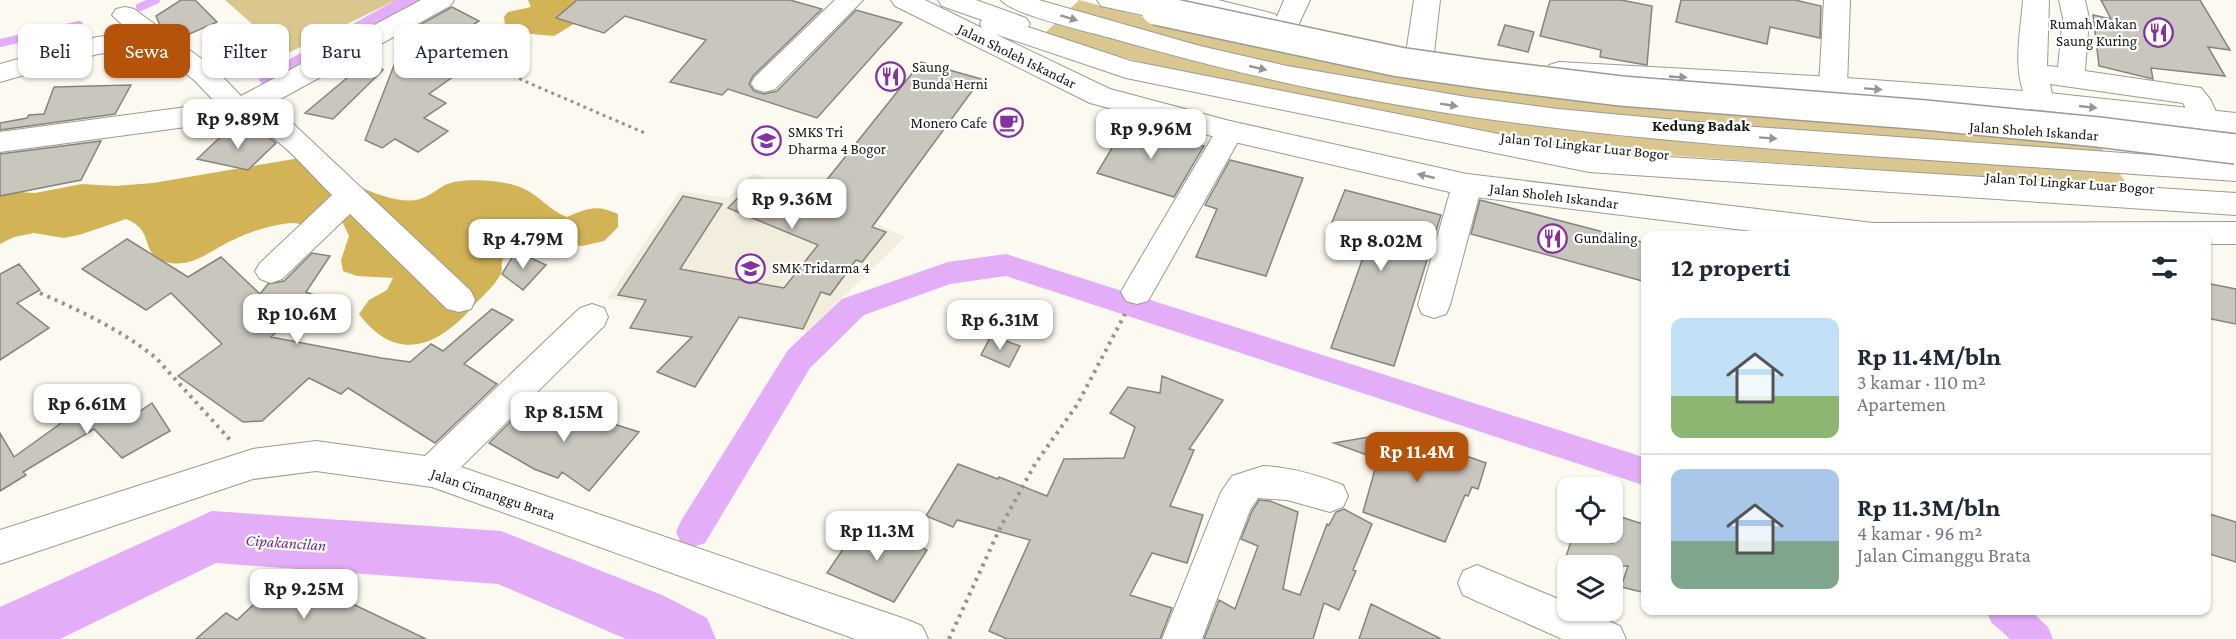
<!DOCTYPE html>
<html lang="id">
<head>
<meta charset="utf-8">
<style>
  body { margin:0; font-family:"Crimson Pro",serif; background:#f6f6f7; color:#1f2937; height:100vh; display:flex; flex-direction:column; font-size:22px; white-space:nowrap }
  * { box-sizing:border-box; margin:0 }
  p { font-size:20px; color:#747a83 }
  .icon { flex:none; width:33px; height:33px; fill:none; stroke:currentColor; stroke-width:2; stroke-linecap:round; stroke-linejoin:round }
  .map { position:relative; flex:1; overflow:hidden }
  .details { position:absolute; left:1641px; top:231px; width:570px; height:384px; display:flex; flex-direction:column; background:#fff; border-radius:12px; box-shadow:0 2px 4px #0004 }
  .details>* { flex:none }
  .guide { position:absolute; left:18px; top:24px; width:570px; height:54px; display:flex; gap:12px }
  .controls { position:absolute; left:1557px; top:477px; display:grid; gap:12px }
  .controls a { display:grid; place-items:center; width:66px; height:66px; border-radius:12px; background:#fff; box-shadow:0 2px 4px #0004; font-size:30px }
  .price { position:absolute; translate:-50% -51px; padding:0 14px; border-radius:12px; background:#fff; color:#222; font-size:20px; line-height:39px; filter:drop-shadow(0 2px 3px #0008) }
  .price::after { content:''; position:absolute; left:50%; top:36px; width:18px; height:14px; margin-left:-9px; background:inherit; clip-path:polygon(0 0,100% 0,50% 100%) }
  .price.selected { background:#b45309; color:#fff }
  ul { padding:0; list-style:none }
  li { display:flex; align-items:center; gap:18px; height:150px; padding:0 30px }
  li+li { border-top:2px solid #e0e1e3 }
  li span { display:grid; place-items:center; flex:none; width:168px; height:120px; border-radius:12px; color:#555 }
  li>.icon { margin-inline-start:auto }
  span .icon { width:72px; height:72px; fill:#fffc; stroke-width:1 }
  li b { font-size:26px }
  h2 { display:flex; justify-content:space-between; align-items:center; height:72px; padding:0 30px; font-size:26px }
  .pill { padding:0 21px; border-radius:12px; background:#fff; box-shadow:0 2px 4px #0004; font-size:21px; line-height:54px }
  .pill.selected { background:#b45309; color:#fff }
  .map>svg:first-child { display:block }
  .built { fill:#f2eddd }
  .green { fill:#dac790 }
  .forest { fill:#d2b356 }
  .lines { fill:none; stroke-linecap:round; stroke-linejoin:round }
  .stream { stroke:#e3adf7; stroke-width:8 }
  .canal { fill:#e3adf7; fill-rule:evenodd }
  .river { fill:#e3adf7; fill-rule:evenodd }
  .building { fill:#c9c6be; stroke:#86847c; stroke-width:1.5 }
  .minor-casing { stroke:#9d9a92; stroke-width:2 }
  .highway-casing { stroke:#9d9a92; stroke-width:2 }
  .path-far1 { stroke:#95938d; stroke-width:3; stroke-dasharray:3 4; stroke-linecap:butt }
  .path { stroke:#95938d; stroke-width:4; stroke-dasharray:3 5; stroke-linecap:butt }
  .minor { fill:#fff; fill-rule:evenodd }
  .highway { fill:#fff; fill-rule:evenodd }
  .highway-bridge-casing { stroke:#9d9a92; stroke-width:32; stroke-linecap:butt }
  .highway-bridge { stroke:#fff; stroke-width:29 }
  .oneway { fill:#969594 }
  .labels { text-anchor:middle; stroke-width:4.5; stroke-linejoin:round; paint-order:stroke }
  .poi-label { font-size:15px; fill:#151411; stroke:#fff; text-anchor:start }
  .street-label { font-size:15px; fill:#151411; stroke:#fff }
  .neighbourhood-label { font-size:16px; font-weight:bold; fill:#151411; stroke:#fff }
  .water-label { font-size:16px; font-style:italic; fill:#6e2d84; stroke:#fff }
</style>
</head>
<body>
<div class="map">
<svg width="2236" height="639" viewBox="0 0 2236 639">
  <rect width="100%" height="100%" fill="#fcf9f0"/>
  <path class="built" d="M753 173 826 200 905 237 808 331 696 311 607 298 680 191 728 198Z"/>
  <path class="green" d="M225 0H396L286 54Z
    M1079 0 1136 15 1319 55 2094 137 2129 187 1649 154 1504 138 1158 67 1079 45 1045 33Z"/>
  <path class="forest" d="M528 0H607L595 11 554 36 521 33 505 26 504 17 508 12 531 7Z
    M306 157C333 173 384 205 416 200 427 198 436 190 445 185 460 177 500 180 517 186 537 192 548 210 567 217 587 208 597 204 618 214V227L604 241 582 246 531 241 511 246C508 250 503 256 502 262 501 266 503 271 500 275 495 285 484 295 476 303 441 345 398 366 359 314L369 300 387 290 393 278 357 276 343 271 341 260 349 236 343 223C332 224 318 226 307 225 302 225 297 223 293 223 274 224 252 231 235 239 211 249 191 271 163 261 140 253 155 230 126 219L82 234 64 238 34 233 14 237 0 244V187L19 192 35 193 82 184 115 186 153 183Z"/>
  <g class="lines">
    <path class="stream" d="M140 7 156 0
      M0 43 79 25"/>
    <path class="canal" d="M396 0H426L422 5 281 86 272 88 263 86 259 80 263 74Z
      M1006 254 1646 458V486L1006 276 950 284 864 315 810 368 705 543 693 547 681 543 676 532 681 521 788 350 842 299 948 262Z
      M1986 610H2030L2048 627 2053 639H2010L1991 622Z"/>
    <path class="river" d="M212 511 501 531 662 595 707 618 716 639H626L498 584 216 563 60 639H0V607Z"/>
  </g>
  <path class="building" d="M181 0H195L217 22 178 39 160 25 156 16Z
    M577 0H790L822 9 753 76 749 84 754 91 764 94 777 91 856 10 902 23 817 118 728 89 722 95 670 82 706 40 625 16 604 33 556 18Z
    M1550 0H1621L1652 6 1647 65 1600 57 1601 50 1540 36Z
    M1681 0H1795L1821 6 1820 38 1770 27 1767 44 1676 22Z
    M2101 0H2200L2230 50 2208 47 2225 76 2151 68 2153 79 2099 66 2093 15 2111 19Z
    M452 7 479 21 436 48 471 64 429 94 446 103 424 118 448 131 418 152 395 139 382 148 365 140 407 32Z
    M1505 25 1534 32 1528 52 1498 45Z
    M372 57 383 70 333 119 305 113Z
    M921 62 981 79 872 227 886 232 862 262 856 260 830 295 821 292 803 329 739 317 695 387 657 372 692 337 630 328 646 300 618 295 683 196 722 204 680 269 784 288 818 245 728 208 754 181 809 202Z
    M131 85 115 114 0 130V123L27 118 29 115 44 114 54 87Z
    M1127 123 1204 146 1174 197 1097 173Z
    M229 129 268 137 276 143 248 170 197 159Z
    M101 141 81 180 0 196V154Z
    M1230 160 1303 178 1266 276 1196 257 1217 209 1205 205Z
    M1345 190 1441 215 1394 366 1331 348 1366 249 1326 237Z
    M1480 200 1646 243V282L1471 234Z
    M127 239 188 277 221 257 260 294 268 284 284 281 312 253 330 256 306 292 317 296 271 337 381 358 410 362 431 344 443 351 492 309 513 320 464 364 497 384 435 443 348 388 341 394 309 378 262 421 243 422 178 376 222 344 171 293 146 310 82 269Z
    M516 251 546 265 523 290 502 274Z
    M19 264 40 290 17 303 49 328 0 360V274Z
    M2206 283 2236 289V324L2206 318Z
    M991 336 1020 346 1009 367 981 355Z
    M1162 376 1223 400 1189 449 1194 450 1170 506 1203 515 1187 563 1152 553 1130 595 1172 608 1160 639H1007L989 631 1030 540 957 520 953 527 926 516 958 464 998 479 999 477 1047 496 1064 459 1124 458 1135 427 1110 413 1128 387 1160 393Z
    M103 393 134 415 152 403 170 431 122 458 94 429 23 472 26 475 0 491V433L14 457Z
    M529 403 605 420 604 421 639 432 589 491 562 472 558 478 534 469 489 443Z
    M1386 434 1430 443 1486 463 1478 489 1472 487 1468 496 1465 495 1445 542 1363 512 1378 459 1334 443Z
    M1259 500 1270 501 1298 512 1283 589 1300 595 1327 524 1329 525 1336 512 1344 509 1372 524 1353 570 1356 571 1339 610 1324 603 1313 639H1204L1219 600 1235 609 1258 546 1241 539 1252 511Z
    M2206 513 2236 522V562L2206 553Z
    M1612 514 1646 525V593L1621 587 1628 566H1563L1574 532 1612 543Z
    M862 521 927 550 894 602 827 573Z
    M278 582 332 606 338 597 426 639H196L226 613 237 620Z
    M1371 604 1441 639H1359Z"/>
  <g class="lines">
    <defs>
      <path id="minor" d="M421 0H454L450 6 264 108 286 117 471 291 475 300 471 309 459 312 447 309 350 214 282 279 271 283 260 279 255 271 260 263 332 195C306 170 274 128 238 120L0 152V132L216 103 194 80 151 47 98 54 0 82V64L97 37 131 33 112 15 116 9 125 7 134 9 214 68 241 96Z
        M835 0H863L775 89 765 92 755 89 751 83 755 77Z
        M1284 0H1310L1295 32 1286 34 1277 32 1273 26Z
        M1414 0H1440L1434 53 1430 59 1420 62 1410 59 1406 53Z
        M1824 0H1850L1847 86 1843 92 1833 95 1823 92 1819 86Z
        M2023 0H2049L2047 66 2058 67 2063 18 2059 0H2085L2089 18 2085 71 2201 88 2210 99 2220 120 2216 127 2206 130 2196 127 2183 103 2050 84 2052 94 2048 101 2038 103 2028 101C2011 74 2021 30 2023 0Z
        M1230 121 1240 124 1244 131 1148 301 1137 304 1126 301 1121 292 1126 283 1220 124Z
        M1467 174 1478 177 1482 185 1450 305 1446 314 1434 318 1422 314 1418 305 1452 185 1456 177Z
        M592 304 604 308 608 317 604 326 461 467 908 620 922 626 928 639H855L432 487 316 471 253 479 0 564V530L253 449 316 441 425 456 580 308Z
        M1263 466C1291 467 1317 475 1343 485L1348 496 1343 507 1330 512 1287 500 1258 498 1250 510 1202 639H1162L1221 492 1232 476Z
        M1477 565 1568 603V610H1584L1620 626 1626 639H1562L1463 595 1458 583 1463 571Z"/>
      <path id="highway" d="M891 0H925L982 28 980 24 982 20 942 6 938 0H976L1026 18 1030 24 1028 27 1131 61 1589 152 2236 193V215L1589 172 1126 78 995 34 1110 89 1230 121 1467 174 1873 223 2236 222V244H2206V236H1792L1467 196 1230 141 1090 103 895 6Z
        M1001 0H1039L1200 46 1287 66 1467 97 1558 109 1741 126 2236 161V181C2119 173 2001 165 1884 157 1714 145 1544 132 1376 101 1285 85 1196 62 1107 37 1086 31 1011 14 1001 0Z
        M1097 0H1147L1165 4 1169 10 1165 16 1156 18 1101 6Z
        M1173 0H1218L1275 14 1279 20 1275 26 1266 28 1177 6Z
        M1559 62 1833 77 2039 92 2236 113V133L2039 110 1833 95 1559 80 1549 77 1545 71 1549 65Z"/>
    </defs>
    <use href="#minor" class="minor-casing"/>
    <use href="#highway" class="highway-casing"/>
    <path class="path-far1" d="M422 39 448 48 647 134"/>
    <path class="path" d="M40 293C81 311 121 330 156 358L232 442
      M949 639 1000 528 1035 464 1077 405 1125 314"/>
    <use href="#minor" class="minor"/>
    <use href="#highway" class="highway"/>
    <defs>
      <path id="highway-bridge" d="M1156 10 1399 62 1483 74 1621 91 1925 115 2098 132 2236 149"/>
    </defs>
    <use href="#highway-bridge" class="highway-bridge-casing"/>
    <use href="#highway-bridge" class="highway-bridge"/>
  </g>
  <defs><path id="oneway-solid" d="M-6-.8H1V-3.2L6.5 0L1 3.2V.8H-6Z" transform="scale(1.5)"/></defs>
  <g class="oneway">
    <use href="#oneway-solid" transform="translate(1069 18) rotate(17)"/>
    <use href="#oneway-solid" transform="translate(1258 68) rotate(13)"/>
    <use href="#oneway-solid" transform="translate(1678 77) rotate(3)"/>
    <use href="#oneway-solid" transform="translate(1873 89) rotate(4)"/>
    <use href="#oneway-solid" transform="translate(1449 105) rotate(9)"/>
    <use href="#oneway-solid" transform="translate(2088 107) rotate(6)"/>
    <use href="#oneway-solid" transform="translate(1768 138) rotate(4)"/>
    <use href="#oneway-solid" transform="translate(1426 176) rotate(-167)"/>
  </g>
  <defs>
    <symbol id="restaurant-ring" viewBox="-11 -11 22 22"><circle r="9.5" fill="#fff" stroke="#8531a0" stroke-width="1.5"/><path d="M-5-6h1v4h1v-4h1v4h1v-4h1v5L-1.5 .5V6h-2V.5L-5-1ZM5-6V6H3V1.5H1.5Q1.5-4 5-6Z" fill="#8531a0"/></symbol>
    <symbol id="cafe-ring" viewBox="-11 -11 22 22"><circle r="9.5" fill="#fff" stroke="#8531a0" stroke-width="1.5"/><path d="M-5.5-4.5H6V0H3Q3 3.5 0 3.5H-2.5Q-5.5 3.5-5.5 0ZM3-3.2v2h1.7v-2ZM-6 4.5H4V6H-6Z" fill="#8531a0"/></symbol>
    <symbol id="school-ring" viewBox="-11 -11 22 22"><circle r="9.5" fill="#fff" stroke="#8531a0" stroke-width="1.5"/><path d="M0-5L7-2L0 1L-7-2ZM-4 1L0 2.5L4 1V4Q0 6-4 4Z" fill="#8531a0"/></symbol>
  </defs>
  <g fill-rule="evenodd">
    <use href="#restaurant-ring" x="2142" y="16" width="33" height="33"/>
    <use href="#restaurant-ring" x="874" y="60" width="33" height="33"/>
    <use href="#cafe-ring" x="992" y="106" width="33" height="33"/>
    <use href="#school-ring" x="750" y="124" width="33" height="33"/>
    <use href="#restaurant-ring" x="1536" y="222" width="33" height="33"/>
    <use href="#school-ring" x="734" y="252" width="33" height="33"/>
  </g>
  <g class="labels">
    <g class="poi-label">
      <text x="2137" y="29" text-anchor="end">Rumah Makan<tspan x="2137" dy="17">Saung Kuring</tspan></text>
      <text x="912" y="72">Saung<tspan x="912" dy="17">Bunda Herni</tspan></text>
      <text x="987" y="128" text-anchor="end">Monero Cafe</text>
      <text x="788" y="137">SMKS Tri<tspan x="788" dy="17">Dharma 4 Bogor</tspan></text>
      <text x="1574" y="243">Gundaling</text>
      <text x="772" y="273">SMK Tridarma 4</text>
    </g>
    <g class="street-label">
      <text transform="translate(1017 56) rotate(26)" y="5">Jalan Sholeh Iskandar</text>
      <text transform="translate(2034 131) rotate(4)" y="5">Jalan Sholeh Iskandar</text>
      <text transform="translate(1585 146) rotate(6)" y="5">Jalan Tol Lingkar Luar Bogor</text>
      <text transform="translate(2070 183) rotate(4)" y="5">Jalan Tol Lingkar Luar Bogor</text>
      <text transform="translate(1554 196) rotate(7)" y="5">Jalan Sholeh Iskandar</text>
      <text transform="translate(493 494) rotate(19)" y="5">Jalan Cimanggu Brata</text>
    </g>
    <g class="neighbourhood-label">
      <text x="1701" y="131">Kedung Badak</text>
    </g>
    <g class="water-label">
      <text transform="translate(286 542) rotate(4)" y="6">Cipakancilan</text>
    </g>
  </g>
</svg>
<div class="controls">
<a><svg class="icon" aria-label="locate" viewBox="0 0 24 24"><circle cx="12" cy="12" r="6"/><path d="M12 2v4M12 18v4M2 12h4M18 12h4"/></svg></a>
<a><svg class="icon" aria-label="layers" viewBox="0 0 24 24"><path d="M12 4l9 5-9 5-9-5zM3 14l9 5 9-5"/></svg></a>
</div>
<b class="price" style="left:238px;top:150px">Rp 9.89M</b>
<b class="price" style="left:1151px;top:160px">Rp 9.96M</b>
<b class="price" style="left:792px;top:230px">Rp 9.36M</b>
<b class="price" style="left:523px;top:270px">Rp 4.79M</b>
<b class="price" style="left:1381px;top:272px">Rp 8.02M</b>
<b class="price" style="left:297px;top:345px">Rp 10.6M</b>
<b class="price" style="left:1000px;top:351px">Rp 6.31M</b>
<b class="price" style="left:87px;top:435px">Rp 6.61M</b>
<b class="price" style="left:564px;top:443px">Rp 8.15M</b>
<b class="price selected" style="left:1417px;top:483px">Rp 11.4M</b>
<b class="price" style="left:877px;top:562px">Rp 11.3M</b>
<b class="price" style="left:304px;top:620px">Rp 9.25M</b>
<div class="guide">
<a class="pill">Beli</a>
<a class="pill selected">Sewa</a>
<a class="pill">Filter</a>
<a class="pill">Baru</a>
<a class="pill">Apartemen</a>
</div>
<section class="details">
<h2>12 properti<svg class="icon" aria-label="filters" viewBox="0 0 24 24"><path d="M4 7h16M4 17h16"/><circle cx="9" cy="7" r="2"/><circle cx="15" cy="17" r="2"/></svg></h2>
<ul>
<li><span style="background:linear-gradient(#bfe0f5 65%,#8fb573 0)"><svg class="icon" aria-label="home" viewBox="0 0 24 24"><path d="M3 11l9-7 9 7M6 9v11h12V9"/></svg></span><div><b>Rp 11.4M/bln</b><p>3 kamar · 110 m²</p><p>Apartemen</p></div></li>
<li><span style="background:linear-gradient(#a9c7e8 60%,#7fa58c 0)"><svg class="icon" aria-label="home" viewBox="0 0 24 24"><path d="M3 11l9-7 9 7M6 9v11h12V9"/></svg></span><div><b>Rp 11.3M/bln</b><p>4 kamar · 96 m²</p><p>Jalan Cimanggu Brata</p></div></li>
</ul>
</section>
</div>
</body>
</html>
